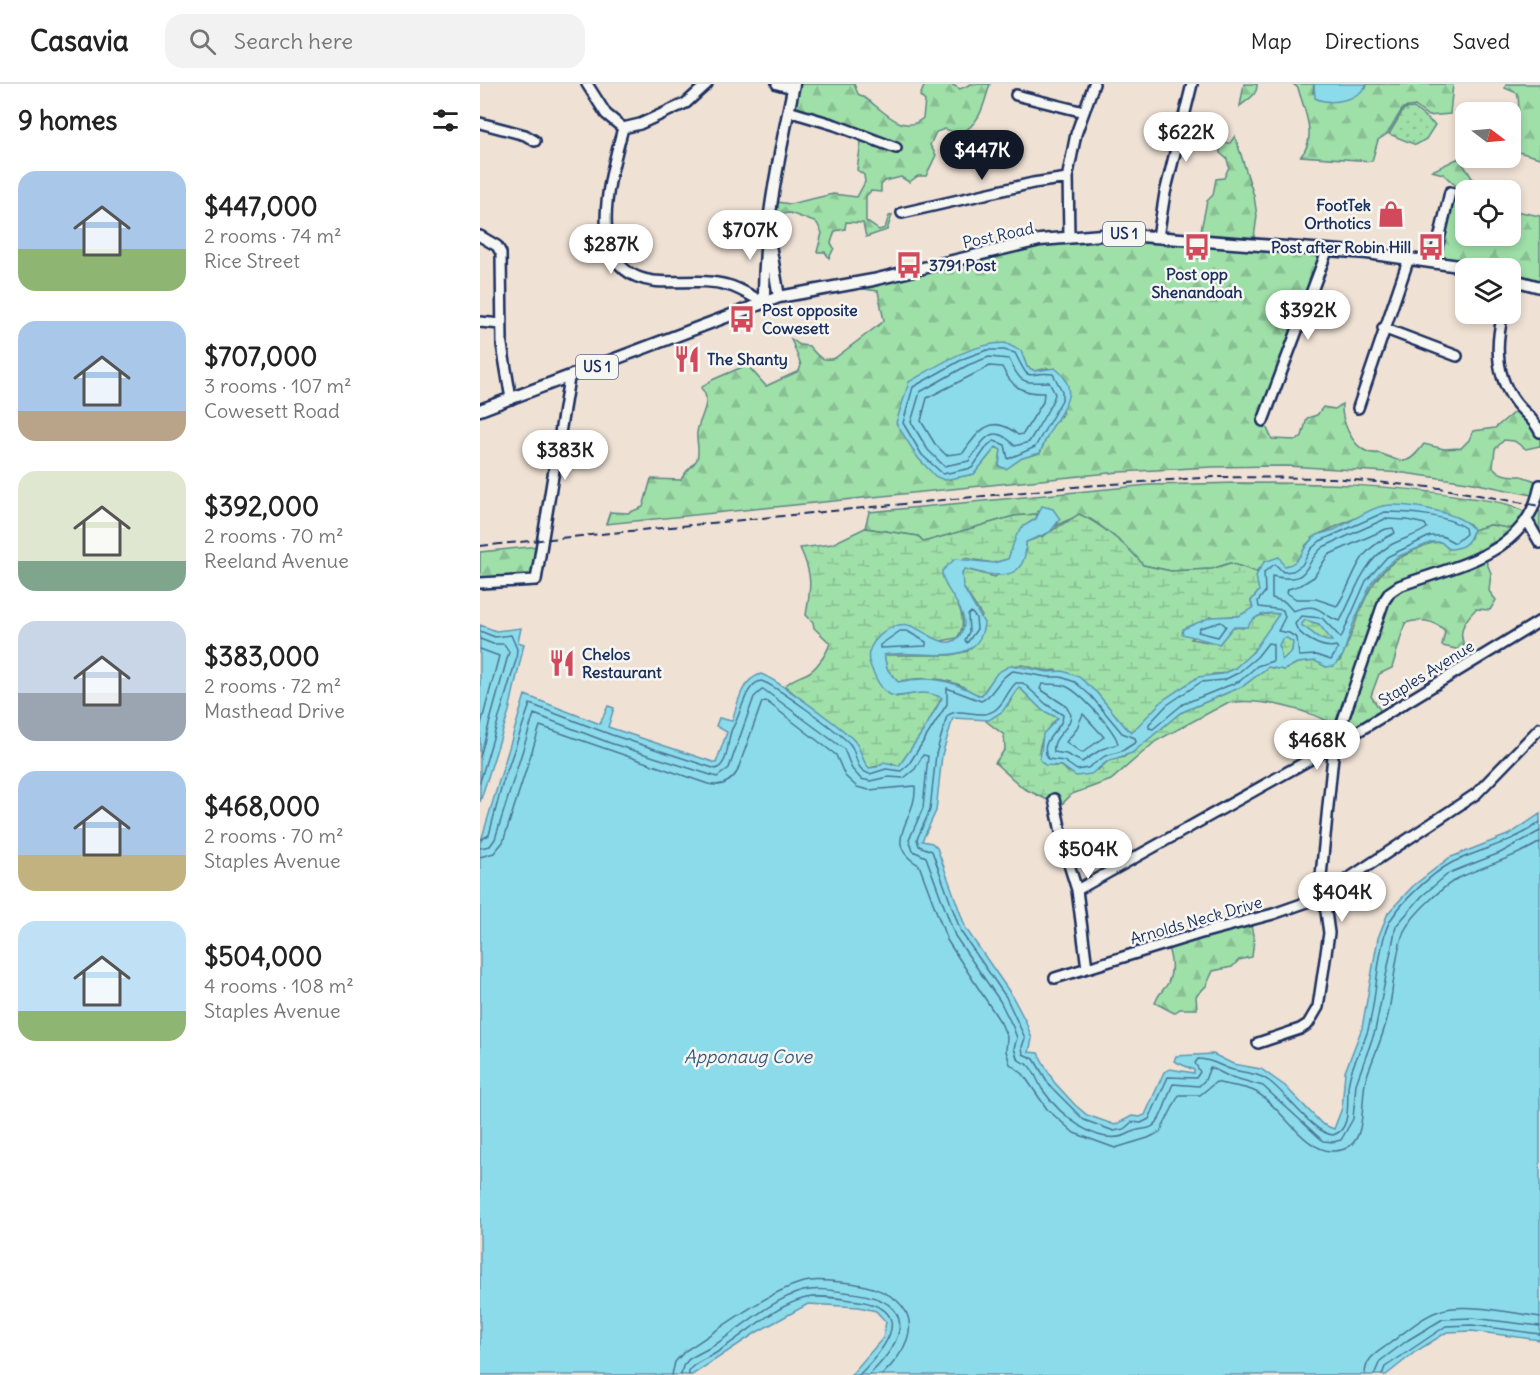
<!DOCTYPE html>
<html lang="en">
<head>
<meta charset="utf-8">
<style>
  body { margin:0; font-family:Delius,sans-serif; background:#f2f2f2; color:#222; height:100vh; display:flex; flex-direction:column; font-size:22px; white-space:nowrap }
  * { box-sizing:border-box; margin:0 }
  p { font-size:20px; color:#767676 }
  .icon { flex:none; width:33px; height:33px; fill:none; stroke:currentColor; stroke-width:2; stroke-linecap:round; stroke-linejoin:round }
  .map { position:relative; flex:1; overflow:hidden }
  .drawer { display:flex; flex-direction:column; background:#fff; width:480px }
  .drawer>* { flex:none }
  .needle { width:39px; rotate:106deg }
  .tools { position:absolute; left:975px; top:18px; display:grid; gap:12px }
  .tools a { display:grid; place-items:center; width:66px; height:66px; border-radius:12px; background:#fff; box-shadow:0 3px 9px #0003; font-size:30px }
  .price { position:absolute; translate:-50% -51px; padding:0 14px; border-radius:21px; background:#fff; color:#222; font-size:20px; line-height:39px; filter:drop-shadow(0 2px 3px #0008) }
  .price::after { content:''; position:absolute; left:50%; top:36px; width:18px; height:14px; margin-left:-9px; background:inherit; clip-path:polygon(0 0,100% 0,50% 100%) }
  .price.on { background:#111827; color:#fff }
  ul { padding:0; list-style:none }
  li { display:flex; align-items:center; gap:18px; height:150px; padding:0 18px }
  li span { display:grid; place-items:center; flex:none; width:168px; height:120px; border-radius:18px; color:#555 }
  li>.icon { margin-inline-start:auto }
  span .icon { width:72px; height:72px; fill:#fffc; stroke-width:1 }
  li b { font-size:26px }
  h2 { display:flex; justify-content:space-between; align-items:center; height:72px; padding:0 18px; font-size:26px }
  header { display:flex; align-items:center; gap:36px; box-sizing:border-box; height:84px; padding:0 30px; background:#fff; border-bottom:2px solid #e0e0e0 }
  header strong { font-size:28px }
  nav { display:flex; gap:33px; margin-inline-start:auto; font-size:21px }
  .search { width:420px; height:54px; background:#f2f2f2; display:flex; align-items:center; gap:15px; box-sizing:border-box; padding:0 21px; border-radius:18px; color:#767676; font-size:22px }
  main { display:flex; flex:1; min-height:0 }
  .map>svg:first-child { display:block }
  .forest { fill:url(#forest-firs); stroke:#5d8783; stroke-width:1.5; fill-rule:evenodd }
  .wetland { fill:url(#wetland-marsh); stroke:#5d8783; stroke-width:1.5 }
  .park { fill:url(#park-dots); stroke:#5d8783; stroke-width:1.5 }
  .water { fill:#8cdbea; stroke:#5f96b2; stroke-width:1.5; fill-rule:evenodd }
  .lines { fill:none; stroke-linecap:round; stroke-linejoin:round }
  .shore { stroke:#487496; stroke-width:1.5 }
  .minor-casing { stroke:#1b2f5e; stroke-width:14 }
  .major-casing { stroke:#1b2f5e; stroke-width:15 }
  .minor { stroke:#f6f6f2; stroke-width:9 }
  .major { stroke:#f6f6f2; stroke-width:10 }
  .rail { stroke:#1b2f5e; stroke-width:2; stroke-dasharray:9 4.5; stroke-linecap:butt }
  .labels { text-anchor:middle; stroke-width:5; stroke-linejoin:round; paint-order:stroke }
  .shield { fill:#f6f6f2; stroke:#5d6b8a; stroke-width:1.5 }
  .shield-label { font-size:15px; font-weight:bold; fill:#1b2f5e }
  .poi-label { font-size:16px; font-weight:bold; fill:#1b2f5e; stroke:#f6f6f2; text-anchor:start }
  .street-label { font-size:16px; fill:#1b2f5e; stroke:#f6f6f2 }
  .water-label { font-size:18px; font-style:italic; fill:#375a81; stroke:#f6f6f2 }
</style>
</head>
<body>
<header>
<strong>Casavia</strong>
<div class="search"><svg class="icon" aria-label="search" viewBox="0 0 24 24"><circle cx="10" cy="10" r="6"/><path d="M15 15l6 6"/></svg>Search here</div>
<nav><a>Map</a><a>Directions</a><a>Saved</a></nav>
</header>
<main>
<section class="drawer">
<h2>9 homes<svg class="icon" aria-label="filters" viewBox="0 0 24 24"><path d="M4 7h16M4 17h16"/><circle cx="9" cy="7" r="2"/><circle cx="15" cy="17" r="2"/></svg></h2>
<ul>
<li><span style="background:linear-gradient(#a9c7e8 65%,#8fb573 0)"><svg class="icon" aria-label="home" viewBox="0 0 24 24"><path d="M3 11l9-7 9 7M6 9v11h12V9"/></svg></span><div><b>$447,000</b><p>2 rooms · 74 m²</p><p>Rice Street</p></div></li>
<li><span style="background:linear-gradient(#a9c7e8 75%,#b9a48a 0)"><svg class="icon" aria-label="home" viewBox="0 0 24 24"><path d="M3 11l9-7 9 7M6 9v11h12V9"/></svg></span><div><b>$707,000</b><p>3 rooms · 107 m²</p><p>Cowesett Road</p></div></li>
<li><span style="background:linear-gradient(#dfe7d0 75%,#7fa58c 0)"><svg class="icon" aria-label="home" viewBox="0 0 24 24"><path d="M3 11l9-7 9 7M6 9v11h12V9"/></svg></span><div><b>$392,000</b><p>2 rooms · 70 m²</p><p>Reeland Avenue</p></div></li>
<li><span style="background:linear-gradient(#c9d6e8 60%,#9aa5b1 0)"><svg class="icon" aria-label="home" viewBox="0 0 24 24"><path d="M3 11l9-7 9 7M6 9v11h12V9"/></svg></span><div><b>$383,000</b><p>2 rooms · 72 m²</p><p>Masthead Drive</p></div></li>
<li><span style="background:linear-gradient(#a9c7e8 70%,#c2b280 0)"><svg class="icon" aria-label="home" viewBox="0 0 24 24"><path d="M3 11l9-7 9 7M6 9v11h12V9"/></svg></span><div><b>$468,000</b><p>2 rooms · 70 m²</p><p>Staples Avenue</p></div></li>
<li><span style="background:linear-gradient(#bfe0f5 75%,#8fb573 0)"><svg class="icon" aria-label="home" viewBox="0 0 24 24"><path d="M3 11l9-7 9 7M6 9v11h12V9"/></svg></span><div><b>$504,000</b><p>4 rooms · 108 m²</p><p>Staples Avenue</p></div></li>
</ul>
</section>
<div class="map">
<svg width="1060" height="1291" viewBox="0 0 1060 1291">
  <defs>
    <pattern id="forest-firs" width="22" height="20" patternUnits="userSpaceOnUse" patternTransform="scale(1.5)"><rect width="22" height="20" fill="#9fdfa8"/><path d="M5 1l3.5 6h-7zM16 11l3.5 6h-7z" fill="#88c093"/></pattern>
    <pattern id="wetland-marsh" width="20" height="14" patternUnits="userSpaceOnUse" patternTransform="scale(1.5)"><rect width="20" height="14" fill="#9fdfa8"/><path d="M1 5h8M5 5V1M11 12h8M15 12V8" fill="none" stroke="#88c093"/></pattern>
    <pattern id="park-dots" width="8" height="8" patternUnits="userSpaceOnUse" patternTransform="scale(1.5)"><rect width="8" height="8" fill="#9fdfa8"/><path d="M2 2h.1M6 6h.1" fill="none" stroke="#88c093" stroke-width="1.8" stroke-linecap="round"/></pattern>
  </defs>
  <rect width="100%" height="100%" fill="#efe1d4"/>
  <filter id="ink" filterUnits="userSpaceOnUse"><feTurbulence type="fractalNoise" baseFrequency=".0167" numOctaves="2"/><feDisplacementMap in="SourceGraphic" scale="12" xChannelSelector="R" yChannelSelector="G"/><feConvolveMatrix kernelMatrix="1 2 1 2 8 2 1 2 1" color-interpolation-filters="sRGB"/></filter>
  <g filter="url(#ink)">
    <path class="forest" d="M315 0H374L378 10C397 17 420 55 443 34L445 17 440 12 445 0H471L480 5 491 0H510C503 22 501 39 480 50L465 45 456 48 450 61 456 71 446 92H438L429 98 421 93 405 97 401 101V108L391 107 386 112V137L399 146 405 144 409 132 412 131 407 146 386 153 383 139 366 138 365 145 355 147 351 159 354 164 349 174 345 168H337L342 149 337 139 310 129 292 131 291 117 310 120 353 110 377 113 385 98 384 91 377 86 382 51 311 27Z
      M764 0H777C778 11 768 15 760 22Z
      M813 0H834L833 9 886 4 887 0H973L970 30 948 32 935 22 923 24 907 50 898 56 892 77 821 72C838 53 824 26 818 4Z
      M1026 0H1060V74L1031 66C1030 48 1043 26 1037 9L1025 4Z
      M755 52 774 112 777 132 773 161 847 168 784 338 792 355 817 356 822 352 827 334 837 331 843 323 855 325 862 320C861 335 871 362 888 368 892 370 897 368 902 370 925 380 928 381 944 360L964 365 981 364 989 356 993 347 1015 344 1039 324 1060 342V362L1046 365 1034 357 1024 356 1015 365 1013 383C1022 393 1029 391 1040 392 1047 393 1053 397 1060 398L1057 412 988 398 924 389 807 382 732 383 639 388 126 440 130 428 148 429 163 423 171 395 201 396C205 387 211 384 216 377 221 369 216 358 217 349 218 335 234 317 221 304L232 296 267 281 286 302 319 287 321 281 311 255 320 261 329 262C338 272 340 278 355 274L404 237 398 207 362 202 591 154 719 156 727 117 733 111 736 95 744 94 749 83 747 75 740 69V59H750ZM541 267 547 283 555 287 568 284 583 329 570 345 560 369 542 374 526 385 519 382 521 365 516 363 494 390 464 396Z
      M979 74 1000 106H986V152H1030L1031 126 1060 132V204L1031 195 1030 184H986L955 178 970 108 975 101 963 90 952 87Z
      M760 399C835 399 911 400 985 413 1008 417 1031 417 1051 432L1054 426 1060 427V457L1048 439 1041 447 1010 441 993 446 990 440 951 426 903 422 837 451 826 461 819 476 811 481 778 485 777 488 750 479 732 485 691 487 663 481C657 473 616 436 608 434 595 432 586 436 576 442L580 435 558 427 557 430 534 432 444 458 438 452 385 444 389 428 669 401Z
      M59 462 56 497 0 502V468Z
      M1004 472 1011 489 1009 507 1016 516 1010 526 996 525C975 545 980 555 992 578L986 581 976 565 962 562 965 547C955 536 939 534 925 539L912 584 899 590 891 612 904 632 856 658 909 510Z
      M770 838 774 855 772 873 759 876 752 883 733 887 726 902 716 912 717 925H700L694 929 675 919C679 908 684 906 688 899 694 885 691 873 687 860Z"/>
    <path class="wetland" d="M557 430 556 435C537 444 537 457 528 475L513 479 484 474 466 501C477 515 490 538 477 554L461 557 444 551 395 556 416 613 449 607 462 613 444 646 419 682 412 679 389 684 384 679 378 663 305 602C313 594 317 594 326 590 336 586 347 569 350 559L334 544 333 538 326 531C331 503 333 491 320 464L352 460 385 444 438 452 444 458 534 432Z
      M599 430C618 438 651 464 663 481L691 487 732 485 750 479 777 488 779 507 771 517 773 524 759 532 731 533 711 555 739 560 753 543 763 544C774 533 783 528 800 530L798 535C780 556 764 591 733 590L651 648 647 645 616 608 575 586C565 588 557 585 547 582 526 576 511 596 502 611 494 611 488 605 480 601 460 593 439 593 418 598L407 585 404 571H471L488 567 502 532 483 503 482 488 485 485 515 493 546 468V458L563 452Z
      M1010 441 1041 446 1034 454 912 507 860 644C832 626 779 613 747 619L676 657 631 696 592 710 580 722 543 704 515 679 525 665 524 651 506 637 528 621 539 603 562 626 578 634C567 644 561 652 559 668L573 682H582L588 688 618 686 628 677 644 673 700 629 763 602 788 583 804 586 817 579 836 577 846 583 860 577C881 534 883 489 931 468 941 463 949 458 961 458L969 465 991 454 993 446Z
      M825 536 839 540 853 557C839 559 832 547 820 541Z
      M802 554H807L813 558 812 567 802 577 799 561Z"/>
    <path class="park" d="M934 24 955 41 946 55 936 61 909 50 924 25Z"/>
    <path class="water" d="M834 0H887C879 16 851 22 835 14Z
      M525 259 541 267 547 283 555 287 575 284C603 306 581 326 570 347 566 354 563 361 560 369L542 374 526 385 519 382 521 366 516 363 494 390 464 396 455 392 438 374 416 339 429 298C459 281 489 260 525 259Z
      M562 422 573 425 580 435 570 448 546 458C547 501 513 492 485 485L482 488 483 503 504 539C499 589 436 563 404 571L407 585 418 598C448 591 472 596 498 611H502L517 589 531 581 568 588 583 587 599 593 616 608 647 645 652 648 683 616 718 593 742 590 755 584 773 568 799 530C785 528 775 530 767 543H753L739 560 702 550 703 545 731 533 759 532 773 524 771 517 779 507 776 492 784 478 799 473 804 482C823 480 821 461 836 452 842 448 851 448 858 444 870 438 890 424 903 422 922 418 984 428 993 446 990 459 982 465 969 465L961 458H952L917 473 900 488 891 500 873 540 863 571 854 582 846 583 835 577 817 579 804 586 788 583 763 602 700 629 652 669 628 677 611 690 596 692 582 682 565 681 560 676 563 650 578 634 562 626 539 603 523 627 509 636 473 634 462 671 456 727 442 757 452 759 457 764 486 845 531 910 546 938 552 955 549 968 558 969 574 998 595 1021 607 1031 635 1041 652 1032 660 1033 665 1031 684 988 690 985 714 989V986L694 977 696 972 733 970 753 980 781 985 805 1002 842 1040 854 1045 862 1024 865 988 882 944 898 854 908 829 933 802 969 774 1030 750 1060 730V1256L992 1247 967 1248 935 1268 906 1291H371L403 1254 406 1238 396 1227 379 1223 328 1220 277 1248 212 1291H0V760L45 611 120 640 128 622 134 624 128 643 236 679 247 648 236 642 239 634 252 637C258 619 261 596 281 590 294 594 369 648 376 659 382 667 381 676 389 684L397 683 404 678 419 682 444 646 462 614C429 597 413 633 394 590 391 583 387 576 389 568 393 554 412 538 428 541 442 543 467 572 481 550 494 529 461 506 462 487L475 475 514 479 528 475 537 450 542 443 556 435ZM825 536 839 540 852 557C839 558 832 547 821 541ZM807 554 813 558 812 567 802 576 799 561 802 555Z
      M0 541 16 547 41 544 38 558 44 560 29 627 0 718Z"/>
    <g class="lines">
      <path class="shore" d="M507 266H524L535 269C552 302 543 287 573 290L582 307V316L555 363 528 375 525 361 514 357 508 361 492 384 463 390 442 371 423 339 433 303 485 274Z
        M509 273 529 275C541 300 542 299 569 298L575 310C574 318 555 348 549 358L535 362C512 336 503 357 489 377L464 382 448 366 431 338 440 308 488 281Z
        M510 282 522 283C531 302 542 310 564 309L563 318 543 350 538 351C512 328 498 347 483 369L466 371 455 360 441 337 447 314Z
        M905 428C928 428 967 431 985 444L986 450 975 459 962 452H950L907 473 886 497 861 554 842 534 821 532 815 540C818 552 843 566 856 562L858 565 851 576 836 571 819 572 817 554 809 549 798 547 805 533 803 526 779 523 778 517 785 508 784 488 795 480 803 488 813 487 822 481 831 465 840 457Z
        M905 435 927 436 945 440 947 444C936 452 921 455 909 462 881 480 875 510 860 537 840 532 842 516 813 527L805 518 792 514V492C833 501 821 481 843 463Z
        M913 444 915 449C873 468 878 490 857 522L836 515H816L807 509 808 505 821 501 834 493 848 471 906 445Z
        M491 528 496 534 497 545 487 559 485 556 489 548 488 531Z
        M741 538 746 542 738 553 718 548 720 544Z
        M0 547 15 553 31 551 37 565 36 576 0 698
        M420 547H427L446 558V562L400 564V561Z
        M0 555 13 560H24L29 568 0 673
        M788 559 793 560V577L777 582 760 597 703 620 673 645 669 644V640L687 621 721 598 744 596 758 589 777 573Z
        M0 565 19 572 0 644
        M562 600C570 601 577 599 585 602 599 607 636 647 638 660L622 665 602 678 586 670 574 668C571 652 590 647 591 631L586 622 560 605Z
        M603 630 624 653 602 669 586 658 596 646Z
        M0 756 9 751 22 701 50 620 132 651 236 685C251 678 246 653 253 643 261 631 265 600 281 597 294 600 360 649 370 660 378 670 374 686 390 690L406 685 421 687 429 680 467 620V604L501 617C514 612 518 593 533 587L567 593H581L595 598 611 612 642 649 655 654 656 658 642 667 625 672 608 684 597 686 584 677 568 675C557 655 583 647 583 631L566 620 543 599H536C527 607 525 619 515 626 499 637 481 621 467 632L456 670 450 726 437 755 439 762 452 767 481 848 526 913 545 954 542 963 543 970 554 975 570 1002 604 1036 634 1047 644 1045 652 1038 661 1039 669 1035 688 993 716 994 720 988 715 979 718 975C736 976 738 982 753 986 766 989 778 989 789 997 806 1009 834 1050 853 1051 874 1045 865 1013 869 997 872 979 883 963 888 946 897 913 896 878 906 846 913 824 952 789 973 778 1003 764 1033 759 1060 738
        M0 764 10 762 15 755 54 630 130 659 237 693 249 684 274 613 283 605 364 665 372 685 381 695 390 697 408 693 424 694 435 685 443 671 448 672 443 724 429 756 433 767 446 773 475 852 520 917 533 943 537 954 534 964 537 974C541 979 543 978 548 981 554 986 558 998 562 1005 580 1031 620 1067 652 1048 660 1043 670 1048 677 1038 685 1027 687 1012 693 1000L719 1002 725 996 730 983 748 992 783 1002 843 1057 853 1058 861 1056 873 1035 876 1000 895 947 916 842 942 812 969 789 1020 769 1060 747
        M0 773 14 769 23 758 60 642 228 700C240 703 250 699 257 688L282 618 286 617 356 671 365 692 377 703 389 706 435 702C438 734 399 759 439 781L467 856 521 939 527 953 526 967 530 980 543 990 567 1025 594 1049 635 1064 668 1054 680 1048 699 1011H720L736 998C749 1002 765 1002 776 1008 801 1022 825 1069 854 1067 891 1066 879 1017 886 995 893 973 903 954 908 931 914 905 914 875 923 850 929 833 965 800 981 793 1008 780 1035 774 1060 758
        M192 1291 195 1278 205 1267C237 1247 286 1209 320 1199 333 1195 347 1197 361 1198 424 1203 456 1239 402 1291
        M201 1291 203 1282 209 1275C217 1270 225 1267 233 1262 261 1244 290 1216 323 1207 336 1204 350 1206 364 1208 432 1214 434 1247 389 1291
        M209 1291C209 1286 208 1287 212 1283 219 1277 228 1274 236 1269 262 1253 295 1221 326 1214 340 1211 357 1214 371 1216 437 1223 409 1261 379 1291
        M885 1291C885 1274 897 1269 909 1260 924 1249 941 1233 959 1227 984 1218 1033 1229 1060 1233
        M894 1291 900 1277 928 1256 963 1235 993 1234 1060 1242
        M902 1291 905 1283 966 1242 992 1241 1060 1250"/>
      <defs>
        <path id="minor" d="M107 0 126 30 143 44
          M297 0 313 4
          M536 11 604 28
          M308 27 355 41 416 64
          M0 39 45 51 55 57
          M143 44C131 90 100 187 173 197 197 200 223 194 247 201 260 204 273 213 284 219
          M143 44 160 40 206 19 227 0
          M422 129 553 99 588 94
          M0 152 17 162 21 169 22 261 31 315
          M589 153 588 90 596 50 614 0
          M678 153 685 109 712 0
          M954 177 970 108
          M1023 230C1015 261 1015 292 1036 319 1044 329 1055 336 1060 348
          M0 238 21 240
          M903 244 977 272
          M878 324 929 174
          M783 337 847 167
          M1048 438 1060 459
          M0 499 56 496 89 294
          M574 715 586 771 597 806 607 884
          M597 806 854 662 1060 537
          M575 894 718 850 793 830 839 814 996 710 1060 644
          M778 959 820 945 828 940 838 923 849 849 841 792 854 662 904 517 910 508 919 502C976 481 1048 471 1060 401"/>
        <path id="major" d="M290 161 299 213
          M1030 195 1060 203
          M284 219C283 144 299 74 314 0
          M0 326 299 213 393 196 560 156 634 150 887 169 993 184"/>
      </defs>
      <use href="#minor" class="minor-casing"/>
      <use href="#major" class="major-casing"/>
      <use href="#minor" class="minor"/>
      <use href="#major" class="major"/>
      <path class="rail" d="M0 462 604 402 734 393 853 394 959 404 1060 422"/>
    </g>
  </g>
  <defs>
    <symbol id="shop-bare" viewBox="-9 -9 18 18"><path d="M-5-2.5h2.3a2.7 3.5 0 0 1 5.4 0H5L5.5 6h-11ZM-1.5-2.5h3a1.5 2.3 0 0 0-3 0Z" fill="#d1495b" stroke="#f6f6f2" stroke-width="2.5" paint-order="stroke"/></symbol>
    <symbol id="bus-bare" viewBox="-9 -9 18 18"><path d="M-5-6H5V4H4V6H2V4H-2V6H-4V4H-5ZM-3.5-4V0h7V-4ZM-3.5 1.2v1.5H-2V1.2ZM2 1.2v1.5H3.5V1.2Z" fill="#d1495b" stroke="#f6f6f2" stroke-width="2.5" paint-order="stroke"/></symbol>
    <symbol id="restaurant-bare" viewBox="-9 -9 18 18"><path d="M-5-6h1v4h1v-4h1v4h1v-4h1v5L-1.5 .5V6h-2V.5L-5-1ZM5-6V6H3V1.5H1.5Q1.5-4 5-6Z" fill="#d1495b" stroke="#f6f6f2" stroke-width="2.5" paint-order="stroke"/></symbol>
  </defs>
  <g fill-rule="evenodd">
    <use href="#shop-bare" x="892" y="111" width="38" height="38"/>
    <use href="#bus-bare" x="698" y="144" width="38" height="38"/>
    <use href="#bus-bare" x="932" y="144" width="38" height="38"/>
    <use href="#bus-bare" x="410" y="162" width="38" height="38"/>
    <use href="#bus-bare" x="243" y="216" width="38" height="38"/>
    <use href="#restaurant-bare" x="188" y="256" width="38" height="38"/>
    <use href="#restaurant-bare" x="63" y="560" width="38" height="38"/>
  </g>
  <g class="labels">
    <g class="shield">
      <rect x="623" y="138" width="42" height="24" rx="4.5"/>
      <rect x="96" y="271" width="42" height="24" rx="4.5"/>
    </g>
    <g class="shield-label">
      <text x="644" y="155">US 1</text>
      <text x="117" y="288">US 1</text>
    </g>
    <g class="poi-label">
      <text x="891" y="127" text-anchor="end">FootTek<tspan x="891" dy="18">Orthotics</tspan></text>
      <text x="931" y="169" text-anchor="end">Post after Robin Hill</text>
      <text x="449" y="187">3791 Post</text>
      <text x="717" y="196" text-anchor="middle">Post opp<tspan x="717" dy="18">Shenandoah</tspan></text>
      <text x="282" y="232">Post opposite<tspan x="282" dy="18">Cowesett</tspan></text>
      <text x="227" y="281">The Shanty</text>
      <text x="102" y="576">Chelos<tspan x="102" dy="18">Restaurant</tspan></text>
    </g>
    <g class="street-label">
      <text transform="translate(518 151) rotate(-12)" y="6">Post Road</text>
      <text transform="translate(946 589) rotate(-32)" y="6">Staples Avenue</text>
      <text transform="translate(716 836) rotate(-16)" y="6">Arnolds Neck Drive</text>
    </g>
    <g class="water-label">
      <text x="268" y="979">Apponaug Cove</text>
    </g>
  </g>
</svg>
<div class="tools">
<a><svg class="needle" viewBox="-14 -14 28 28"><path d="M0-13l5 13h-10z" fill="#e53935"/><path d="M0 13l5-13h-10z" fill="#767676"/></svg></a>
<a><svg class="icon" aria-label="locate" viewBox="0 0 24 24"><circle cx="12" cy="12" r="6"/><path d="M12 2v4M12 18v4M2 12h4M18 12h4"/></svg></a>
<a><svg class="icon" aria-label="layers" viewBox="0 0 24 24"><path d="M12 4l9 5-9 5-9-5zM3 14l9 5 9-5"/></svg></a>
</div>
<b class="price" style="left:706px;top:79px">$622K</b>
<b class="price on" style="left:502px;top:97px">$447K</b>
<b class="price" style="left:270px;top:177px">$707K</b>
<b class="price" style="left:131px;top:191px">$287K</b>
<b class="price" style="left:828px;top:257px">$392K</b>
<b class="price" style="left:85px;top:397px">$383K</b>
<b class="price" style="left:837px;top:687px">$468K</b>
<b class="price" style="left:608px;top:796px">$504K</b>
<b class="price" style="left:862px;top:839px">$404K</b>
</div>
</main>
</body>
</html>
